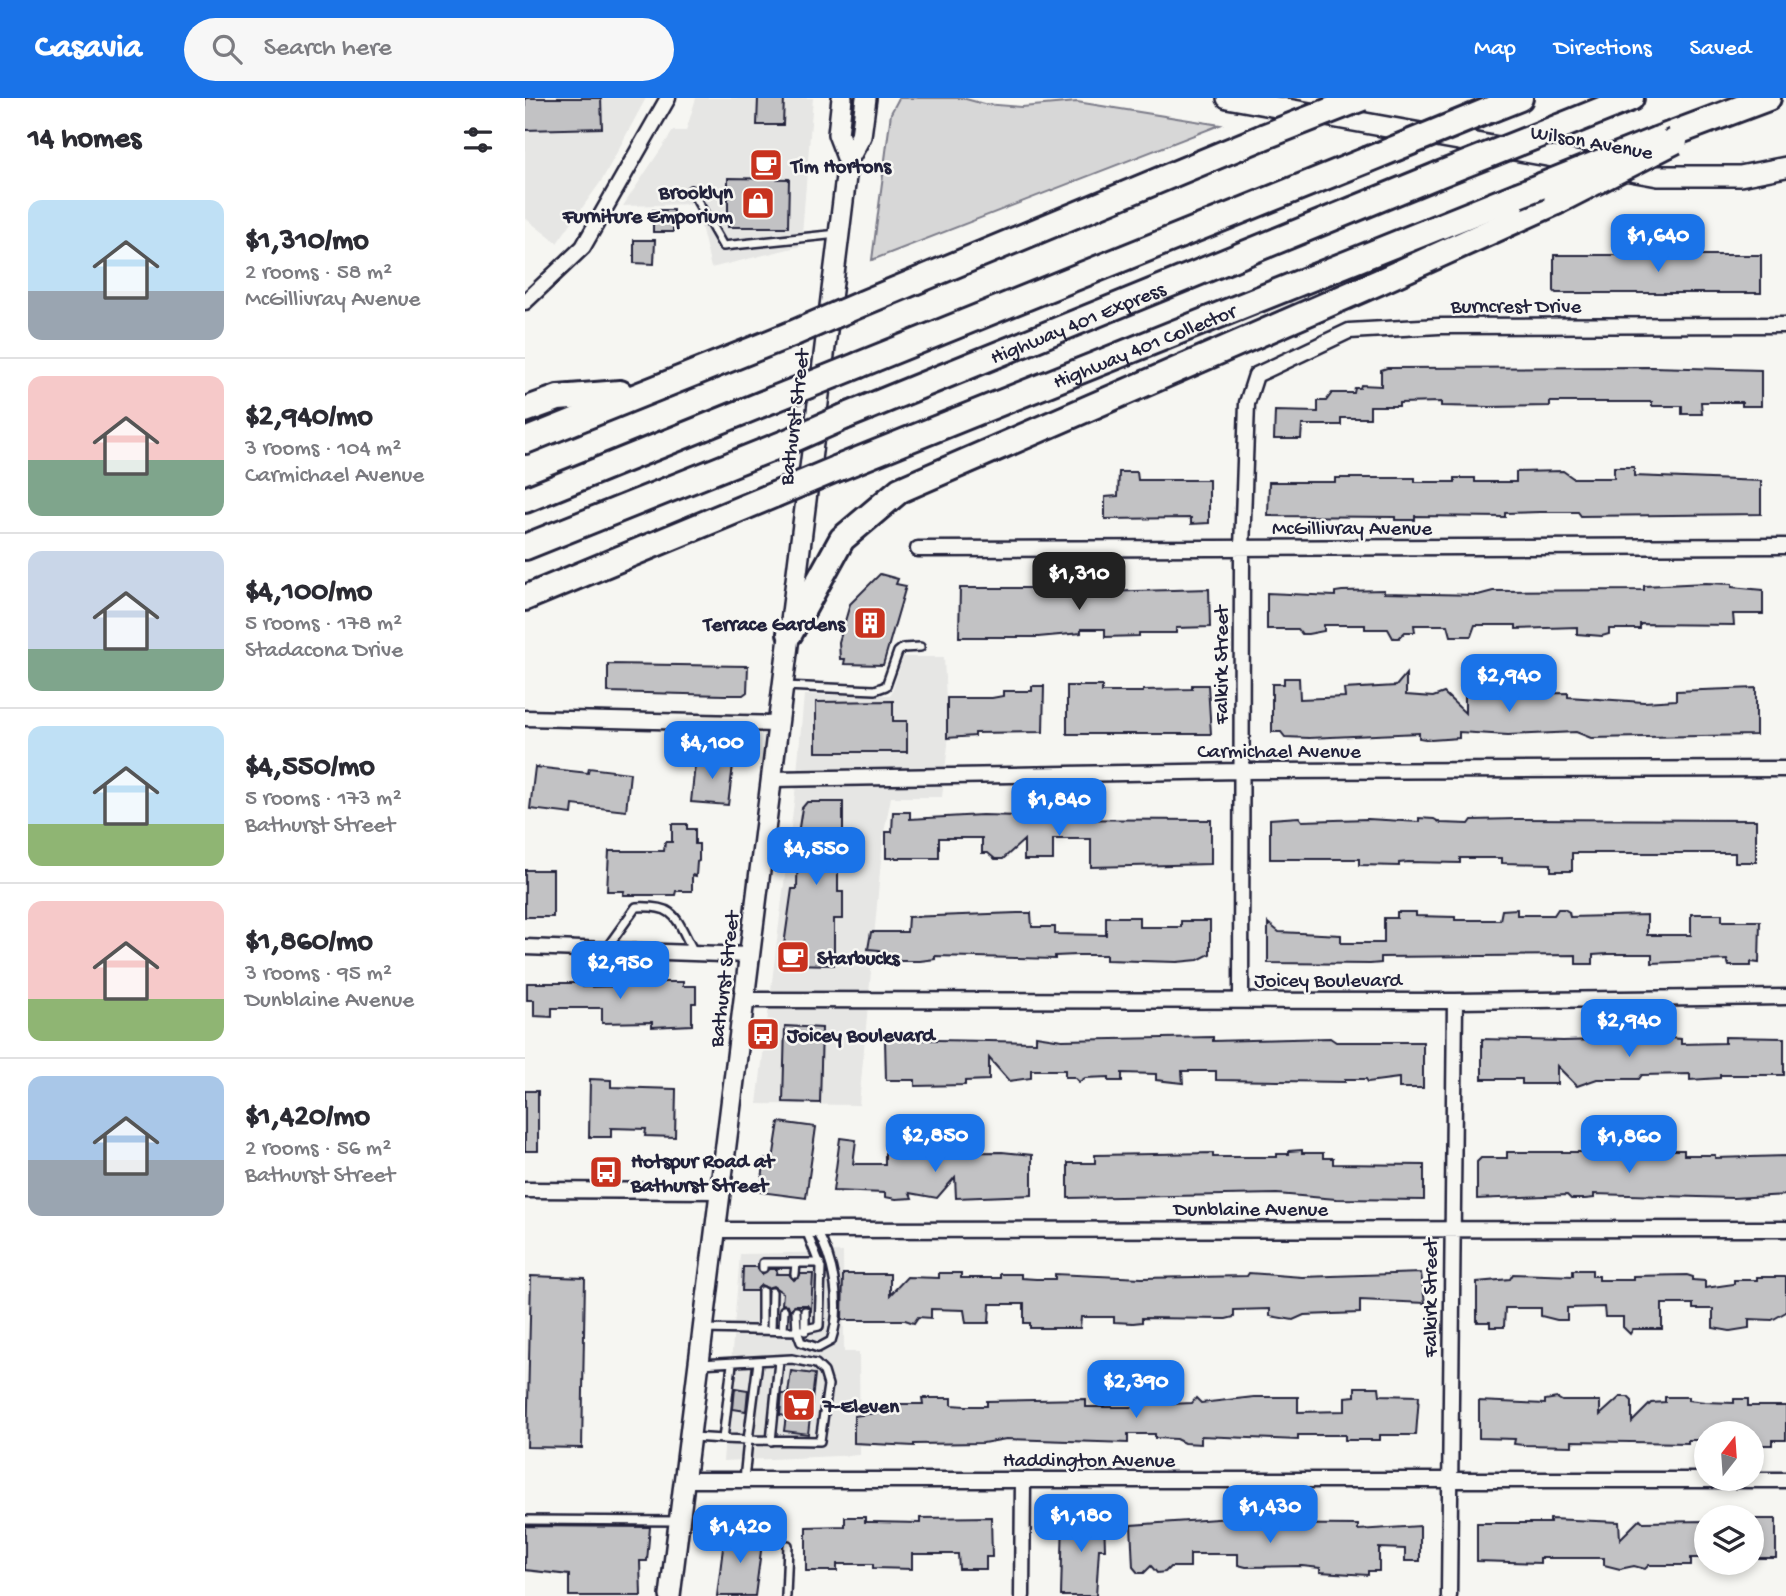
<!DOCTYPE html>
<html lang="en">
<head>
<meta charset="utf-8">
<style>
  body { margin:0; font-family:"Gochi Hand",sans-serif; background:#f7f7f7; color:#2b2b33; height:100vh; display:flex; flex-direction:column; font-size:26px; white-space:nowrap }
  * { box-sizing:border-box; margin:0 }
  p { font-size:23px; color:#7c7c81 }
  .icon { flex:none; width:38px; height:38px; fill:none; stroke:currentColor; stroke-width:2; stroke-linecap:round; stroke-linejoin:round }
  .map { position:relative; flex:1; overflow:hidden }
  .details { display:flex; flex-direction:column; background:#fff; width:525px }
  .details>* { flex:none }
  .needle { width:46px; rotate:17deg }
  .tools { position:absolute; left:1169px; top:1323px; display:grid; gap:14px }
  .tools a { display:grid; place-items:center; width:70px; height:70px; border-radius:50%; background:#fff; box-shadow:0 4px 10px #0003; font-size:35px }
  .price { position:absolute; translate:-50% -60px; padding:0 16px; border-radius:14px; background:#1a73e8; color:#fff; font-size:23px; line-height:46px; filter:drop-shadow(0 2px 4px #0008) }
  .price::after { content:''; position:absolute; left:50%; top:42px; width:21px; height:16px; margin-left:-10px; background:inherit; clip-path:polygon(0 0,100% 0,50% 100%) }
  .price.on { background:#222; color:#fff }
  ul { padding:0; list-style:none }
  li { display:flex; align-items:center; gap:21px; height:175px; padding:0 28px }
  li+li { border-top:2px solid #e1e1e2 }
  li span { display:grid; place-items:center; flex:none; width:196px; height:140px; border-radius:14px; color:#555 }
  li>.icon { margin-inline-start:auto }
  span .icon { width:84px; height:84px; fill:#fffc; stroke-width:1 }
  li b { font-size:30px }
  h2 { display:flex; justify-content:space-between; align-items:center; height:84px; padding:0 28px; font-size:30px }
  header { display:flex; align-items:center; gap:42px; box-sizing:border-box; height:98px; padding:0 35px; background:#1a73e8; color:#fff }
  header strong { font-size:33px }
  nav { display:flex; gap:38px; margin-inline-start:auto; font-size:24px }
  .search { width:490px; height:63px; background:#f7f7f7; display:flex; align-items:center; gap:18px; box-sizing:border-box; padding:0 24px; border-radius:38px; color:#7c7c81; font-size:26px }
  main { display:flex; flex:1; min-height:0 }
  .map>svg:first-child { display:block }
  .built { fill:#e6e6e4 }
  .green { fill:#d7d7d7; stroke:#7c7c89; stroke-width:2 }
  .building { fill:#c2c2c4; stroke:#22223b; stroke-width:2 }
  .lines { fill:none; stroke-linecap:round; stroke-linejoin:round }
  .lane-casing { stroke:#22223b; stroke-width:12 }
  .street-casing { stroke:#22223b; stroke-width:19 }
  .secondary-casing { stroke:#22223b; stroke-width:24 }
  .highway-casing { stroke:#22223b; stroke-width:30 }
  .lane { stroke:#f6f6f2; stroke-width:7 }
  .street { stroke:#f6f6f2; stroke-width:14 }
  .secondary { stroke:#f6f6f2; stroke-width:19 }
  .highway { stroke:#f6f6f2; stroke-width:24 }
  .highway-bridge-casing { stroke:#22223b; stroke-width:30; stroke-linecap:butt }
  .highway-bridge { stroke:#f6f6f2; stroke-width:24 }
  .labels { text-anchor:middle; stroke-width:5; stroke-linejoin:round; paint-order:stroke }
  .street-label { font-size:21px; fill:#22223b; stroke:#f6f6f2 }
  .poi-label { font-size:21px; font-weight:bold; fill:#22223b; stroke:#f6f6f2; text-anchor:start }
</style>
</head>
<body>
<header>
<strong>Casavia</strong>
<div class="search"><svg class="icon" aria-label="search" viewBox="0 0 24 24"><circle cx="10" cy="10" r="6"/><path d="M15 15l6 6"/></svg>Search here</div>
<nav><a>Map</a><a>Directions</a><a>Saved</a></nav>
</header>
<main>
<section class="details">
<h2>14 homes<svg class="icon" aria-label="filters" viewBox="0 0 24 24"><path d="M4 7h16M4 17h16"/><circle cx="9" cy="7" r="2"/><circle cx="15" cy="17" r="2"/></svg></h2>
<ul>
<li><span style="background:linear-gradient(#bfe0f5 65%,#9aa5b1 0)"><svg class="icon" aria-label="home" viewBox="0 0 24 24"><path d="M3 11l9-7 9 7M6 9v11h12V9"/></svg></span><div><b>$1,310/mo</b><p>2 rooms · 58 m²</p><p>McGillivray Avenue</p></div></li>
<li><span style="background:linear-gradient(#f6c9c9 60%,#7fa58c 0)"><svg class="icon" aria-label="home" viewBox="0 0 24 24"><path d="M3 11l9-7 9 7M6 9v11h12V9"/></svg></span><div><b>$2,940/mo</b><p>3 rooms · 104 m²</p><p>Carmichael Avenue</p></div></li>
<li><span style="background:linear-gradient(#c9d6e8 70%,#7fa58c 0)"><svg class="icon" aria-label="home" viewBox="0 0 24 24"><path d="M3 11l9-7 9 7M6 9v11h12V9"/></svg></span><div><b>$4,100/mo</b><p>5 rooms · 178 m²</p><p>Stadacona Drive</p></div></li>
<li><span style="background:linear-gradient(#bfe0f5 70%,#8fb573 0)"><svg class="icon" aria-label="home" viewBox="0 0 24 24"><path d="M3 11l9-7 9 7M6 9v11h12V9"/></svg></span><div><b>$4,550/mo</b><p>5 rooms · 173 m²</p><p>Bathurst Street</p></div></li>
<li><span style="background:linear-gradient(#f6c9c9 70%,#8fb573 0)"><svg class="icon" aria-label="home" viewBox="0 0 24 24"><path d="M3 11l9-7 9 7M6 9v11h12V9"/></svg></span><div><b>$1,860/mo</b><p>3 rooms · 95 m²</p><p>Dunblaine Avenue</p></div></li>
<li><span style="background:linear-gradient(#a9c7e8 60%,#9aa5b1 0)"><svg class="icon" aria-label="home" viewBox="0 0 24 24"><path d="M3 11l9-7 9 7M6 9v11h12V9"/></svg></span><div><b>$1,420/mo</b><p>2 rooms · 56 m²</p><p>Bathurst Street</p></div></li>
</ul>
</section>
<div class="map">
<svg width="1261" height="1498" viewBox="0 0 1261 1498">
  <rect width="100%" height="100%" fill="#f6f6f2"/>
  <filter id="ink" filterUnits="userSpaceOnUse"><feTurbulence type="fractalNoise" baseFrequency=".0143" numOctaves="2"/><feDisplacementMap in="SourceGraphic" scale="14" xChannelSelector="R" yChannelSelector="G"/><feConvolveMatrix kernelMatrix="1 2 1 2 8 2 1 2 1" color-interpolation-filters="sRGB"/></filter>
  <g filter="url(#ink)">
    <path class="built" d="M0 0H121L77 82 32 145 0 120Z
      M171 0H288L276 148 186 170 171 106 98 108 148 33H161Z
      M378 559H419L423 647 417 699H366L358 740 334 1007 232 1006 270 696 279 597H366Z
      M318 1154 319 1254H334L335 1357 198 1363 215 1156Z"/>
    <path class="green" d="M374 0H437L459 6 497 9 552 4 695 27 347 162 366 15Z"/>
    <path class="building" d="M0 0H76L77 30 0 32Z
      M233 0H259L258 27H232Z
      M203 80 264 81 263 129H203Z
      M128 112H148V134H128Z
      M109 142H130L129 166 109 165Z
      M1029 157H1236V195H1031L1029 193Z
      M1127 269 1236 272V308H1217V304H1176L1177 316H1157V308H1127V304H1025V308L965 309 916 308V304L874 305V308H845V320H816V327H777L776 341H749L750 313 793 314V303H801L807 295H829L830 290H835L836 287 856 288V272L862 270Z
      M1089 369H1109V378L1236 383V416L1056 418 1053 414H1015L980 415V419L890 418V422H870V419L743 418 744 384H810V380H890V384H930V380H950V384H991V374L1038 373 1048 380H1089Z
      M594 374H612L613 382H684V425L666 426V420L580 421V399L593 398Z
      M355 476 373 481 371 486 381 488 358 567 319 566 320 561H315L314 544 325 506Z
      M1181 485 1207 486V489L1238 492V516H1208L1209 527 1115 526V531H1084V536L1077 538 1052 536V529L991 531V527H950L946 538H926L923 527H889L890 534H880L874 540H868L863 531H840V527H799V533L783 536H777L773 531H742V495L810 498V494L817 493 859 492V495L953 497 968 493 1119 492V488Z
      M435 490H523V494H574L684 491 685 529 651 530V535H614V538L580 539V531H556V535L513 539H434Z
      M83 566 223 568 222 594 218 597H199L83 594Z
      M881 576V597L908 599 919 595 940 615V594H949V591H970V596L1043 595V599L1119 604 1151 602V593L1231 590V637L1066 640 1051 634 983 637 934 634V640L906 642 894 640V635L784 640 760 639 756 634H747V586H759V580H774L775 601 820 599 819 591 871 588Z
      M667 587H683L686 636H542V588H577V594H618V592L667 591Z
      M507 588H519L518 634 450 635V638L422 640V600H467L478 598V593H507Z
      M368 603V623H382V654H291V604Z
      M171 657 202 660 201 666 208 667 203 707 166 704Z
      M10 669 63 675 64 670 105 675 101 713 48 707 47 716 5 711Z
      M282 704H318V753L313 754V794H318V821H309V867L263 866 257 861 267 791H272L273 736 277 710Z
      M368 714H385V721L457 717 496 718 495 721 686 722V766L566 769V741H528V762H499V742L478 761H470L463 755H457V740H414V760H361V734H367Z
      M774 719 777 723 843 721 894 724V720L909 721 916 725 944 726 947 722 992 721 1231 722V764H1210V755H1047V773H1026V766L977 765V760H935V765L883 764 874 765V768L834 767V761H745V721Z
      M147 726H162V731H170V746H174V763L172 764 171 778 167 777V793H151L150 797H98L99 793H82L84 753H139L140 744H147Z
      M0 772H28V819H0Z
      M992 811V817H1029L1033 811H1039L1044 814 1045 819 1122 817V837H1166V816H1197V823H1235L1234 865 1226 864V868H1204L1202 862 1127 865V856H1083L1068 857V866H1051V857L856 859V865L845 866 743 865V825L754 834 816 837V845H859V820H872V814H891V818L930 819V822H975L977 812Z
      M492 815H506L507 829H530V836L581 837V819H614V829H656V823H685V856L673 862 652 864 581 862V857H552L530 858V861L410 858V861L395 863H357L354 862V852L343 851 346 834H382L383 819Z
      M102 884H158V888H171V905H167V927L127 929V924L77 925V910H27V919L9 918V902H2V885H58V889L102 888Z
      M260 928 297 930 295 1005 258 1004Z
      M511 938 537 942 688 939V943L805 940 811 944H898V990H874V980L843 984 841 981H820V984L691 982V973H657L658 985 631 982V976L597 975V983H584V979L560 980 554 984 549 979H540V972H506V980L484 983 464 960V982L440 983V987L390 988V982H361L360 941 511 944Z
      M1200 939 1259 940V977H1195V980L1165 982V976L1117 977 1114 981H1072L1052 988 1032 968V986H997V981H957V941L1038 943 1144 940 1156 941V946L1200 945Z
      M65 981 86 982V989L151 991 150 1039 120 1038 121 1031 86 1030V1039H64Z
      M0 993H13V1053H0Z
      M254 1024 291 1029 281 1100 235 1094 240 1061 248 1062Z
      M315 1040 331 1042 328 1066H360V1055L477 1054 507 1057V1097L431 1100 430 1079 412 1100 385 1095 387 1100 371 1101 360 1099V1095L308 1093Z
      M777 1052V1055H798V1060H808V1066L899 1067V1102L811 1101 752 1096 543 1100V1065H570V1057L688 1055V1059H752V1056H764V1053Z
      M1135 1052H1159V1057H1190V1060L1261 1058V1097L1208 1100 1069 1096V1100L1060 1101H1046L1042 1097 952 1101V1064L956 1060H982V1054H1097V1057H1116L1135 1055Z
      M218 1169H232L237 1176 244 1171H252L251 1176H264L269 1182 276 1176H288L286 1212 282 1207H271L265 1212 263 1207 257 1206 258 1195 248 1188 242 1190 236 1187 231 1193H217Z
      M1048 1172H1067V1178H1074V1182H1108V1178L1162 1177 1168 1179V1182L1180 1183V1190L1209 1186V1182H1232V1179H1261V1214L1247 1222 1224 1221V1230L1205 1233 1188 1230V1211H1168V1206H1137V1231H1108L1105 1236 1098 1229V1219H1080L1079 1209 1042 1210V1222H1032L1016 1218V1210H980L979 1229H965V1224H952V1184L985 1181 988 1176 1048 1178Z
      M414 1175H436V1180H475V1176H496V1180L511 1181H530V1176L617 1180 722 1178 724 1175 777 1179 896 1175 900 1205 835 1202V1215L779 1217 768 1222 745 1218V1211L709 1212V1219L701 1221 617 1220V1224L608 1225 589 1224V1219H556L555 1230H505V1225H499V1206H465L464 1225H441L439 1212 406 1211V1220L393 1219 389 1225 380 1222H317L318 1176H365V1197L382 1179 414 1180Z
      M6 1178 60 1180 57 1350 2 1349Z
      M266 1273 290 1276 283 1336 259 1333 261 1318 255 1317 257 1296H263Z
      M830 1289H854L855 1297 894 1298 891 1337H855V1342H820V1337H773V1342L676 1338V1346L659 1345 651 1341 630 1340V1336H603V1345L481 1341 458 1345 389 1346V1348L329 1345V1318L365 1313V1306H398L397 1300H427V1307L441 1308H462V1303L561 1301V1309H610V1298H645V1306L667 1305 671 1300 676 1305 729 1299H773V1314L820 1313V1299L830 1298Z
      M210 1290 223 1292 221 1313 208 1311Z
      M1095 1299H1103L1107 1303V1324L1126 1305 1140 1304V1299H1163V1302L1180 1304 1209 1305V1301H1223V1308H1261V1342H1247V1347H1230L1227 1346V1335H1181V1342H1163V1345L1047 1343V1348L998 1347 989 1346 990 1341 954 1340V1303L1020 1306V1302L1032 1300 1037 1303H1075V1317Z
      M547 1415 558 1418 570 1415 579 1420 580 1451H574L571 1498H536L538 1419Z
      M320 1419H340V1424H346L395 1425V1420L466 1419 467 1459H461V1471H434L433 1456H387V1471L348 1470V1466H312V1473H281V1429L320 1428Z
      M706 1420V1426L833 1427V1432L895 1428V1463H880V1451L854 1450V1473H843V1477L795 1474V1470L777 1468 721 1469 713 1467V1456H665V1469H645L640 1474 632 1475 626 1468 619 1475H613L608 1469 606 1427Z
      M1025 1421 1094 1424 1095 1441 1115 1421 1118 1424 1181 1423V1460H1166V1467H1124L1120 1471 1109 1468 1095 1471 1079 1467V1460H1015V1465L952 1463V1425H1025Z
      M1227 1421H1251V1460H1227Z
      M0 1428 125 1429 122 1463H115L116 1498H44V1477L0 1472Z
      M200 1434 238 1438 230 1498H192Z"/>
    <g class="lines">
      <defs>
        <path id="lane" d="M166 92 198 148 313 136
          M259 588 350 592 361 588 373 554 378 550 395 549
          M81 851 111 809C153 807 150 820 169 854
          M238 1170V1165H295
          M270 1176 271 1165
          M271 1213 272 1233 276 1244 293 1250 306 1243C318 1208 309 1164 292 1133
          M179 1231 272 1233 294 1228 296 1170 281 1132
          M237 1232V1193
          M246 1232 247 1194
          M258 1233 259 1212
          M280 1233V1213
          M175 1266 267 1261 291 1266 299 1274 303 1287 295 1343 223 1342 219 1382
          M207 1266 198 1341 223 1342 233 1264
          M167 1339 198 1341
          M246 1343 254 1263
          M0 1422 153 1423
          M261 1498 263 1447"/>
        <path id="street" d="M0 204 58 149 143 0
          M393 451 1261 448
          M0 620 253 626
          M247 681 716 673 1261 671
          M0 849 224 857
          M716 901 717 451 722 305 731 277 824 233 914 228 1261 227
          M218 902 930 903 1261 899
          M0 1092 195 1093
          M191 1132 1261 1131
          M160 1382H1261
          M497 1498 498 1382
          M924 1498 930 903"/>
        <path id="secondary" d="M317 0 313 36 323 62
          M702 0 1133 78H1215L1261 69
          M145 1498 314 136 323 62 336 38 341 0"/>
        <g id="highway">
          <path d="M962 13 995 0"/>
          <path d="M1034 29 1106 0"/>
          <path d="M1131 42 1243 0"/>
          <path d="M336 206 738 39"/>
          <path d="M334 267 842 62"/>
          <path d="M0 312 33 300 95 295"/>
          <path id="s1" d="M319 319 913 77"/>
          <path d="M0 343 269 235"/>
          <path id="s2" d="M311 371 993 97"/>
          <path d="M0 402 247 302"/>
          <path d="M0 449 260 345"/>
          <path d="M0 500 249 397"/>
          <path d="M265 535 317 441 375 392 854 184 1031 104"/>
        </g>
      </defs>
      <use href="#lane" class="lane-casing"/>
      <use href="#street" class="street-casing"/>
      <use href="#secondary" class="secondary-casing"/>
      <use href="#highway" class="highway-casing"/>
      <use href="#lane" class="lane"/>
      <use href="#street" class="street"/>
      <use href="#secondary" class="secondary"/>
      <use href="#highway" class="highway"/>
      <defs>
        <path id="highway-bridge" d="M738 39 837 0
          M842 62 962 13
          M913 77 1034 29
          M993 97 1131 42
          M1031 104 1150 43
          M269 235 336 206
          M247 302 334 267
          M260 345 319 319
          M249 397 311 371"/>
      </defs>
      <use href="#highway-bridge" class="highway-bridge-casing"/>
      <use href="#highway-bridge" class="highway-bridge"/>
    </g>
  </g>
  <defs>
    <symbol id="cafe-square" viewBox="-11 -11 22 22"><rect x="-9" y="-9" width="18" height="18" rx="4" fill="#c8321e" stroke="#f6f6f2"/><path d="M-5.5-4.5H6V0H3Q3 3.5 0 3.5H-2.5Q-5.5 3.5-5.5 0ZM3-3.2v2h1.7v-2ZM-6 4.5H4V6H-6Z" fill="#fff"/></symbol>
    <symbol id="shop-square" viewBox="-11 -11 22 22"><rect x="-9" y="-9" width="18" height="18" rx="4" fill="#c8321e" stroke="#f6f6f2"/><path d="M-5-2.5h2.3a2.7 3.5 0 0 1 5.4 0H5L5.5 6h-11ZM-1.5-2.5h3a1.5 2.3 0 0 0-3 0Z" fill="#fff"/></symbol>
    <symbol id="building-square" viewBox="-11 -11 22 22"><rect x="-9" y="-9" width="18" height="18" rx="4" fill="#c8321e" stroke="#f6f6f2"/><path d="M-4-6H4V6H1V3H-1V6H-4ZM-2.5-4.3h1.7v1.8h-1.7ZM.8-4.3h1.7v1.8H.8ZM-2.5-1h1.7V.8h-1.7ZM.8-1h1.7V.8H.8Z" fill="#fff"/></symbol>
    <symbol id="bus-square" viewBox="-11 -11 22 22"><rect x="-9" y="-9" width="18" height="18" rx="4" fill="#c8321e" stroke="#f6f6f2"/><path d="M-5-6H5V4H4V6H2V4H-2V6H-4V4H-5ZM-3.5-4V0h7V-4ZM-3.5 1.2v1.5H-2V1.2ZM2 1.2v1.5H3.5V1.2Z" fill="#fff"/></symbol>
    <symbol id="supermarket-square" viewBox="-11 -11 22 22"><rect x="-9" y="-9" width="18" height="18" rx="4" fill="#c8321e" stroke="#f6f6f2"/><path d="M-6-5.5h2.5l.6 2H6L4.5 2H-2.5L-4.4-4H-6ZM-1.5 3.2a1.3 1.3 0 1 0 .1 0ZM3 3.2a1.3 1.3 0 1 0 .1 0Z" fill="#fff"/></symbol>
  </defs>
  <g fill-rule="evenodd">
    <use href="#cafe-square" x="222" y="48" width="38" height="38"/>
    <use href="#shop-square" x="214" y="86" width="38" height="38"/>
    <use href="#building-square" x="326" y="506" width="38" height="38"/>
    <use href="#cafe-square" x="249" y="840" width="38" height="38"/>
    <use href="#bus-square" x="219" y="917" width="38" height="38"/>
    <use href="#bus-square" x="62" y="1055" width="38" height="38"/>
    <use href="#supermarket-square" x="255" y="1288" width="38" height="38"/>
  </g>
  <g class="labels">
    <g class="street-label">
      <text transform="translate(1067 43) rotate(10)" y="7">Wilson Avenue</text>
      <text x="991" y="214">Burncrest Drive</text>
      <text dy="7" stroke="none"><textPath href="#s1" startOffset="252">Highway 401 Express</textPath></text>
      <text dy="7" stroke="none"><textPath href="#s2" startOffset="332">Highway 401 Collector</textPath></text>
      <text transform="translate(268 319) rotate(-83)" y="7">Bathurst Street</text>
      <text x="827" y="436">McGillivray Avenue</text>
      <text transform="translate(695 567) rotate(-90)" y="7">Falkirk Street</text>
      <text x="754" y="659">Carmichael Avenue</text>
      <text transform="translate(198 881) rotate(-83)" y="7">Bathurst Street</text>
      <text x="803" y="888">Joicey Boulevard</text>
      <text x="726" y="1117">Dunblaine Avenue</text>
      <text transform="translate(904 1200) rotate(-90)" y="7">Falkirk Street</text>
      <text x="564" y="1368">Haddington Avenue</text>
    </g>
    <g class="poi-label">
      <text x="266" y="74">Tim Hortons</text>
      <text x="208" y="100" text-anchor="end">Brooklyn<tspan x="208" dy="24">Furniture Emporium</tspan></text>
      <text x="320" y="532" text-anchor="end">Terrace Gardens</text>
      <text x="292" y="866">Starbucks</text>
      <text x="262" y="943">Joicey Boulevard</text>
      <text x="106" y="1069">Hotspur Road at<tspan x="106" dy="24">Bathurst Street</tspan></text>
      <text x="298" y="1314">7-Eleven</text>
    </g>
  </g>
</svg>
<div class="tools">
<a><svg class="needle" viewBox="-14 -14 28 28"><path d="M0-13l5 13h-10z" fill="#e53935"/><path d="M0 13l5-13h-10z" fill="#7c7c81"/></svg></a>
<a><svg class="icon" aria-label="layers" viewBox="0 0 24 24"><path d="M12 4l9 5-9 5-9-5zM3 14l9 5 9-5"/></svg></a>
</div>
<b class="price" style="left:1133px;top:176px">$1,640</b>
<b class="price on" style="left:554px;top:514px">$1,310</b>
<b class="price" style="left:984px;top:616px">$2,940</b>
<b class="price" style="left:187px;top:683px">$4,100</b>
<b class="price" style="left:534px;top:740px">$1,840</b>
<b class="price" style="left:291px;top:789px">$4,550</b>
<b class="price" style="left:95px;top:903px">$2,950</b>
<b class="price" style="left:1104px;top:961px">$2,940</b>
<b class="price" style="left:410px;top:1076px">$2,850</b>
<b class="price" style="left:1104px;top:1077px">$1,860</b>
<b class="price" style="left:611px;top:1322px">$2,390</b>
<b class="price" style="left:745px;top:1447px">$1,430</b>
<b class="price" style="left:556px;top:1456px">$1,180</b>
<b class="price" style="left:215px;top:1467px">$1,420</b>
</div>
</main>
</body>
</html>
